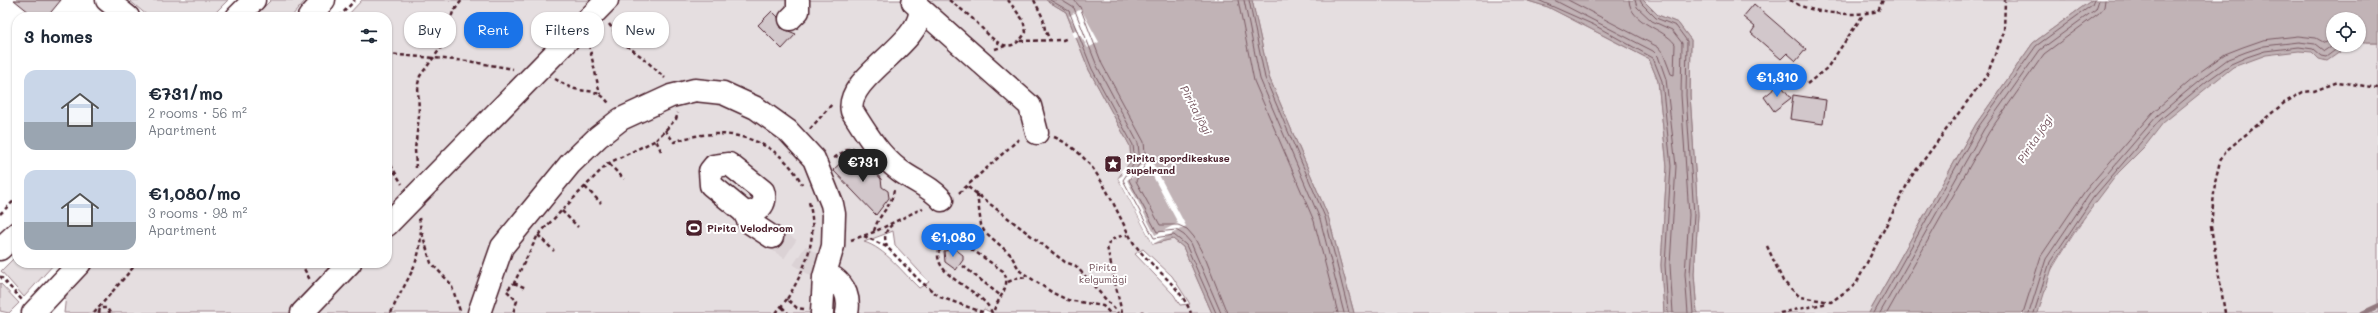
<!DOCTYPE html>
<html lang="en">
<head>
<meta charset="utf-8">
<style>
  body { margin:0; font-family:Mali,sans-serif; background:#f2f2f3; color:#1f2937; height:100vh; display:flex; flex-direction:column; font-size:15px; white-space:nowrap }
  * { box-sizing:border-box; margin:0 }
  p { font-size:13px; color:#747a83 }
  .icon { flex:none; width:22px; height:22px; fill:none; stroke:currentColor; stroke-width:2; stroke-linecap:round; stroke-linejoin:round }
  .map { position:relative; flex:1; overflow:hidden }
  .details { position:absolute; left:12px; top:12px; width:380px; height:256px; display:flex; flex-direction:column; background:#fff; border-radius:16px; box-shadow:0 1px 3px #0004 }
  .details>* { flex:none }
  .banner { position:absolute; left:404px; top:12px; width:380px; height:36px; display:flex; gap:8px }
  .buttons { position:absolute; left:2326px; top:12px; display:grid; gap:8px }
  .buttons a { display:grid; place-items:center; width:40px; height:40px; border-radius:50%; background:#fff; box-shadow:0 1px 3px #0004; font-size:20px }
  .price { position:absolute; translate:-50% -34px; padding:0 9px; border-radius:14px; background:#1a73e8; color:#fff; font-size:13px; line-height:26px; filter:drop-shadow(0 1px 2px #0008) }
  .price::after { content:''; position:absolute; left:50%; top:24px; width:12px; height:9px; margin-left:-6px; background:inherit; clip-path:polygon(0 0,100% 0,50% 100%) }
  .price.active { background:#222; color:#fff }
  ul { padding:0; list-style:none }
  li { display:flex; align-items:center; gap:12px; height:100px; padding:0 12px }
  li span { display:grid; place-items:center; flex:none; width:112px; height:80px; border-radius:12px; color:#555 }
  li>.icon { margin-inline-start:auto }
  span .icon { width:48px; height:48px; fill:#fffc; stroke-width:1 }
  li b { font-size:17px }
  h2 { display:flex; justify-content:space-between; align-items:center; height:48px; padding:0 12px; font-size:17px }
  .chip { padding:0 14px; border-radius:16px; background:#fff; box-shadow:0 1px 3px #0004; font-size:14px; line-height:36px }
  .chip.active { background:#1a73e8; color:#fff }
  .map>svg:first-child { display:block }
  .green { fill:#e5dee0; stroke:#987e86; fill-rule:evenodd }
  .water { fill:#c1b3b6; stroke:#91787e }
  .pier { fill:#fff; fill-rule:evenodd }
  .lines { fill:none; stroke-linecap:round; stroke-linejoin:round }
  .shore { stroke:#7a5a63; stroke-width:1 }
  .stream { stroke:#91787e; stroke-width:5 }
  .building { fill:#d2c7cb; stroke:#4a1f2b }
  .minor-tunnel { stroke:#dbd2d5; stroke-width:22; stroke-dasharray:22 11; stroke-linecap:butt }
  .minor-casing { stroke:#4a1f2b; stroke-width:25 }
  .major-casing { stroke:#4a1f2b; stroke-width:25 }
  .path { stroke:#4a1f2b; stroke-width:2.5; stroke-dasharray:4 3; stroke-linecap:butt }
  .minor { stroke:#fff; stroke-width:22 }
  .major { stroke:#fff; stroke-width:22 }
  .labels { text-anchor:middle; stroke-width:4; stroke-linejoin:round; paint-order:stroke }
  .poi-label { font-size:10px; font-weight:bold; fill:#4a1f2b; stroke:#fff; text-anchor:start }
  .park-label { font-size:10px; fill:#714f58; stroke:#fff }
  .water-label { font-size:11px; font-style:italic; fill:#74535c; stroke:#fff }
</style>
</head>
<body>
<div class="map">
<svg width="2378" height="313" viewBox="0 0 2378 313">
  <rect width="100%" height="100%" fill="#fff"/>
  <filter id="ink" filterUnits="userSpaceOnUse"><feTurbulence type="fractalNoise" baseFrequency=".025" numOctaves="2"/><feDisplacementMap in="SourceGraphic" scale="8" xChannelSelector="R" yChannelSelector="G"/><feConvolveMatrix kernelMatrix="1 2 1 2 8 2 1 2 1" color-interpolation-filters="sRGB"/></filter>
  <g filter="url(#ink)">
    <path class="green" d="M129 0H228L211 17H149Z
      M271 0H306L291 17H254Z
      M362 0H1046L1066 12 1089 70 1130 146 1131 161 1155 243 1173 239 1183 247 1212 313H992L984 309 981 313H64L66 295 96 263H387V17H346ZM893 231 895 245 929 282 919 288C903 273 885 248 864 242ZM1143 249 1172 276 1190 304 1180 305 1174 295 1135 254Z
      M1252 0H1525L1548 7 1649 59 1658 81 1667 166 1661 265 1664 313H1354L1328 216 1269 77Z
      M1643 0H2092L2033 43 1976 124 1869 313H1697L1694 274 1698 215 1690 95 1691 40 1678 23 1658 15Z
      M2359 30 2367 42H2378V313H2025C2045 283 2061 251 2082 222L2081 214 2214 59 2333 45H2359Z
      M17 255V263H55L24 297 1 271Z
      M0 283 19 303 9 313 0 311Z"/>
    <path class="water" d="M1046 0H1252L1269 77 1328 216 1354 313H1212L1183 247 1173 239 1153 244 1118 178 1131 161 1130 146 1089 70 1066 12Z
      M1525 0H1643L1658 15 1678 23 1691 40 1690 95 1698 215 1694 274 1697 313H1664L1661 265 1667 166 1658 81 1649 59 1548 7Z
      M2092 0H2378V42H2359V19H2333V45H2350L2327 61 2319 59 2312 52 2299 51 2266 55 2233 67 2163 123 2146 145 2118 173 2075 230 2053 265 2038 313H1869L1976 124 2033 43Z"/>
    <path class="pier" d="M1081 9 1099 42 1088 48 1080 35 1074 38 1071 32 1077 29 1069 16Z
      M1151 160 1186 226 1153 244 1118 178 1123 175 1121 171 1125 166 1129 172ZM1149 169 1178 223 1155 235 1127 180Z"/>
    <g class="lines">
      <path class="shore" d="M1050 0 1069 11 1092 69 1133 145 1135 162 1123 180 1154 238 1174 235 1186 245 1216 313
        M1061 0 1074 8 1097 66 1138 143 1140 163 1129 180 1157 232 1176 230 1184 235 1191 243 1221 313
        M1074 0 1080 7 1102 64 1144 142 1146 163 1136 181 1160 225H1178L1187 229 1194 237 1206 260 1227 313
        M1238 0 1254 81 1314 221 1338 313
        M1244 0 1260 79 1320 219 1344 313
        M1249 0 1265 78 1325 217 1349 313
        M1538 0 1594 25 1653 58 1662 81 1671 166 1665 265 1668 313
        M1554 0 1653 51 1658 56 1666 79 1676 166 1670 265 1673 313
        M1568 0 1658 47 1663 53 1671 74 1674 75 1675 44C1664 28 1630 24 1629 0
        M1635 0 1637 7 1652 21 1672 30 1682 43 1681 95 1689 215 1685 274 1688 313
        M1640 0 1642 4 1656 18 1676 26 1687 41 1686 95 1694 215 1690 274 1693 313
        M1874 313 1979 126 2036 46 2092 5 2094 0
        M1880 313 1984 129 2040 50 2096 9 2099 0
        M1887 313 1989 132 2044 54 2099 13 2104 7 2105 0
        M2023 313 2041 256 2085 191 2153 112 2200 72 2225 54 2243 47 2263 40 2298 36 2316 38 2325 43 2333 38
        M2029 313 2046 259 2089 195 2157 116 2204 77 2228 59 2246 52 2264 46 2299 42 2315 44 2324 51 2333 45
        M2034 313 2050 262 2093 198 2160 120 2207 81 2231 64 2247 57 2265 51 2299 47 2313 49 2321 56 2326 57 2342 45"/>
      <path class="stream" d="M2363 313 2378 306"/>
    </g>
    <path class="building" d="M14 0H61L47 17H35Z
      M1754 4 1806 49 1796 61 1787 53 1781 59 1751 33 1755 27 1743 17Z
      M772 11 778 17 781 28 796 34 782 49 758 25Z
      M1780 84 1791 98 1774 111 1764 97Z
      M1793 95 1826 100 1823 124 1790 119Z
      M846 158 864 159 881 179 882 187 888 191 889 198 876 215 833 170Z
      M955 249 963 255V260L956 270 945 262 944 251Z"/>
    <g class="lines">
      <path class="minor-tunnel" d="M772 237 834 278"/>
      <defs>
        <path id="minor" d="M107 0 128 17
          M913 2 1030 106 1037 133
          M920 10C922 44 844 78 852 111 866 133 878 154 899 170 913 181 930 186 942 200
          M790 19 798 11V0
          M744 212C758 214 768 204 763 191L729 164 714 166 710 171 711 185 744 212 749 222 772 237
          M387 225 607 0
          M834 278C845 286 850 299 847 313
          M302 313 350 263
          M479 313 502 247 570 164 598 137 621 119 671 96 695 90 723 93 756 108 788 131 814 159 832 204 834 214 833 246 824 277 822 313"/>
        <path id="major" d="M237 17 254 0
          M309 17 324 0
          M0 249 17 233
          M33 313 80 263"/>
      </defs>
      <use href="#minor" class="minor-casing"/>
      <use href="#major" class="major-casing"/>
      <path class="path" d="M949 0C958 7 968 14 976 22 991 37 1008 61 1026 32L1023 20 1008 0
        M1034 0 1043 18 1045 30 1050 40
        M1790 0C1809 14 1856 17 1878 11L1883 0
        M209 17 218 16
        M339 17 355 0
        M609 24 623 43 642 57 665 78
        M1020 41 1063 40 1068 38
        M589 45 600 94
        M995 49 1005 46
        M387 54 468 61 513 69
        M555 79C561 82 568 87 575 89 590 93 599 88 610 105
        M1807 84 1827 68 1863 15
        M810 129 833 103
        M665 130 674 142C722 124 777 136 802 184
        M1054 137C1098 156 1111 203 1133 242 1150 267 1179 283 1191 313
        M656 140 676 119 678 113
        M834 158 848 149H853L855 158
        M387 159 402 184
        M609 164 624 179
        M416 168 415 149 419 116 418 84 420 76 440 49 453 12 462 0
        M585 187 601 203
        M968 187 1065 262 1076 266 1118 313
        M959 193 1019 139
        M977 194 981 225 984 231 1010 254 1020 271 1053 293 1068 300 1103 306 1110 313
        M562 211 578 227
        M0 214 17 198
        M874 231C879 212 892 208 894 189
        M422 233 431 263 451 284 460 311
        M538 235 554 251
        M864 236 887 247 920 281 940 297 985 313
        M851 240 874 232 923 208
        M1767 246 1783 281 1800 297 1831 302 1856 284 1911 177 1987 75 2004 32 2005 0
        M887 247C884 238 884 231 892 225
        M301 263 310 280
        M963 266 1001 296
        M0 276 22 300
        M1008 282 1019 277 1027 278
        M514 283 526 288
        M508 289 514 283 538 235 607 164 656 140 661 151
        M507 291 517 301 513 313
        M782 307 788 313
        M804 309 797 308 787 299C805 270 819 237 809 202
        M1142 311 1143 313
        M94 313 137 263
        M99 313 100 308H107L110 313
        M391 313C405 279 427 259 419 218
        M776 313 787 299
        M992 313C984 290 936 279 938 253L946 241 958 240 1003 271C1013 286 997 298 993 313
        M1122 313 1107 247C1111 237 1120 236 1128 235
        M1780 313 1828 303
        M2225 313 2211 227 2215 182 2220 161 2227 150 2284 103 2303 92 2314 91 2338 82 2378 88"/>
      <use href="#minor" class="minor"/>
      <use href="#major" class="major"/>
    </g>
  </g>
  <defs>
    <symbol id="sight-square" viewBox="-11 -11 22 22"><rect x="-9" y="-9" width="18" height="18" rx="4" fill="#4a1f2b" stroke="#fff"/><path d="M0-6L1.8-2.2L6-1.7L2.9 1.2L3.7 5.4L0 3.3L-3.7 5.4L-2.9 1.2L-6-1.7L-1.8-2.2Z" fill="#fff"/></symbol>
    <symbol id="stadium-square" viewBox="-11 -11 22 22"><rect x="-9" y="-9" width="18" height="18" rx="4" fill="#4a1f2b" stroke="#fff"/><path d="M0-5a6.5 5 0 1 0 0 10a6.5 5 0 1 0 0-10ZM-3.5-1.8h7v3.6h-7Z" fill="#fff"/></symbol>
  </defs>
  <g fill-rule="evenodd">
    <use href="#sight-square" x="1103" y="154" width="20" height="20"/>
    <use href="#stadium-square" x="684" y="218" width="20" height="20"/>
  </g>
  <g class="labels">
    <g class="poi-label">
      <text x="1126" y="162">Pirita spordikeskuse<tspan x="1126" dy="12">supelrand</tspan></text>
      <text x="707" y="232">Pirita Velodroom</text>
    </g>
    <g class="park-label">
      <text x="1103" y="271">Pirita<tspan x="1103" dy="12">kelgumägi</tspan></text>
    </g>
    <g class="water-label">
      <text transform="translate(1196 110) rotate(62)" y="4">Pirita jõgi</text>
      <text transform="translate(2035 139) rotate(-56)" y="4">Pirita jõgi</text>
    </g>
  </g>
</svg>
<div class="buttons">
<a><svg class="icon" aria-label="locate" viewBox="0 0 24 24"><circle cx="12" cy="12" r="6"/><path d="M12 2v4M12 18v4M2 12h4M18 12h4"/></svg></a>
</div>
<b class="price" style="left:1777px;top:98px">€1,310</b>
<b class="price active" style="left:863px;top:183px">€731</b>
<b class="price" style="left:953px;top:258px">€1,080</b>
<div class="banner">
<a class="chip">Buy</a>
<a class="chip active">Rent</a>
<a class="chip">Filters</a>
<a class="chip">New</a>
</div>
<section class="details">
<h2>3 homes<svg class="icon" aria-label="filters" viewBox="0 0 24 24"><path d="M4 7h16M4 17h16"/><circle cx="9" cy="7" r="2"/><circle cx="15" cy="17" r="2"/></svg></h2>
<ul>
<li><span style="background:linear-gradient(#c9d6e8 65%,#9aa5b1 0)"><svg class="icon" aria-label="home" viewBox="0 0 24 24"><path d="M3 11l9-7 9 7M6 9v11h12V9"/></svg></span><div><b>€731/mo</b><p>2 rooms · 56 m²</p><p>Apartment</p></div></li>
<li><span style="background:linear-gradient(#c9d6e8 65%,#9aa5b1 0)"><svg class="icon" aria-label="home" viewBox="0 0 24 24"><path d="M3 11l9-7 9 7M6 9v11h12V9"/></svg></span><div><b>€1,080/mo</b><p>3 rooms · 98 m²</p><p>Apartment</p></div></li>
</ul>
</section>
</div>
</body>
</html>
